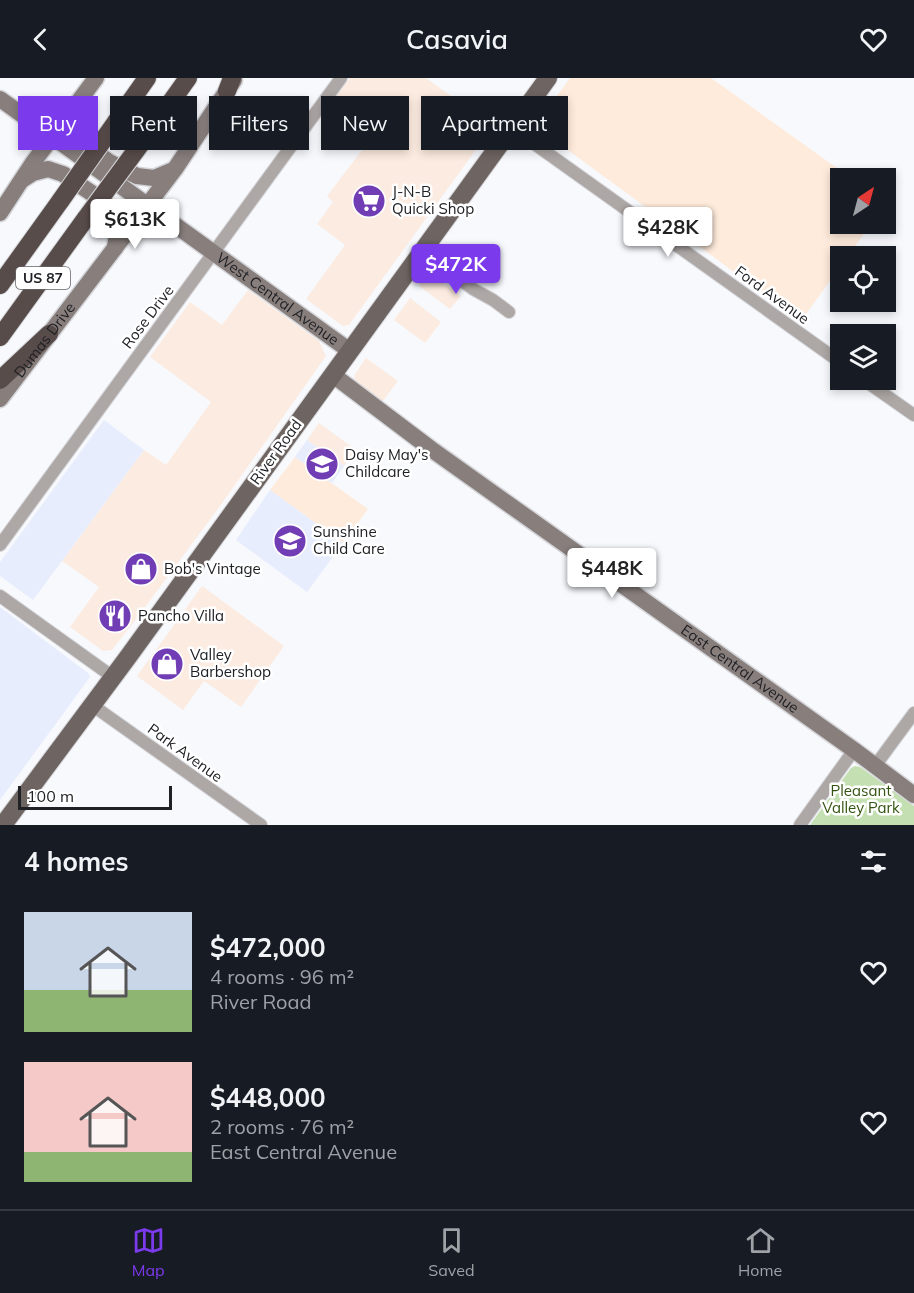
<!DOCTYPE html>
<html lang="en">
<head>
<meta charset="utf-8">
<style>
  body { margin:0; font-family:Mulish,sans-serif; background:#20242c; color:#f1f3f6; height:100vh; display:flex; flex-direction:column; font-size:22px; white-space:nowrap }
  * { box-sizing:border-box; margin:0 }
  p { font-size:20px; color:#9ea1a6 }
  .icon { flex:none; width:33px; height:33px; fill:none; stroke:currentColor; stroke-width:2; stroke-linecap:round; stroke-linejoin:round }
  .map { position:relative; height:747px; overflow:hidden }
  .panel { display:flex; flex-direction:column; background:#171b24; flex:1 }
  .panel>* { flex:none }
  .top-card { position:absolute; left:18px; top:18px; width:600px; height:54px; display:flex; gap:12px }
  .needle { width:39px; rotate:36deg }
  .tools { position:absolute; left:830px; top:90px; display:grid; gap:12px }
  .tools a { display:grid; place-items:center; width:66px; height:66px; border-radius:0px; background:#171b24; box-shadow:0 3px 9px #0003; font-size:30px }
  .scale { position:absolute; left:18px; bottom:15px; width:154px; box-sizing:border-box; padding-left:6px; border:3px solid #202125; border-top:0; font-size:16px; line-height:21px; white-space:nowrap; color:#202125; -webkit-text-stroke:4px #fff; paint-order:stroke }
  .price { position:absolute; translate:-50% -51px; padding:0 14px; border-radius:6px; background:#fff; color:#222; font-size:20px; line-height:39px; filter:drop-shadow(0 2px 3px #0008) }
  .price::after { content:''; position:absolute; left:50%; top:36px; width:18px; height:14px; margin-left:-9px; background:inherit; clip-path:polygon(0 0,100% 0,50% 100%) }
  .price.active { background:#7c3aed; color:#fff }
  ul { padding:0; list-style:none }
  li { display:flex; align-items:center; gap:18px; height:150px; padding:0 24px }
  li span { display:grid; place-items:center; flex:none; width:168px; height:120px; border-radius:0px; color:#555 }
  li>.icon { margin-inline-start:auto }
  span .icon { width:72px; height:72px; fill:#fffc; stroke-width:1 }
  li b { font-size:26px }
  h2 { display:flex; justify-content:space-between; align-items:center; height:72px; padding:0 24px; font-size:26px }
  .pill { padding:0 21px; border-radius:0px; background:#171b24; box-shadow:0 3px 9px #0003; font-size:21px; line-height:54px }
  .pill.active { background:#7c3aed; color:#fff }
  header { display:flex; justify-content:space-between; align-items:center; height:78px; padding:0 24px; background:#171b24; font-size:27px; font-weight:600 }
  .tab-bar { display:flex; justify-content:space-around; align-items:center; height:84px; border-top:2px solid #363941; background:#171b24; font-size:16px; color:#9ea1a6 }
  .tab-bar a { display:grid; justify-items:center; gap:3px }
  .tab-bar .active { color:#7c3aed }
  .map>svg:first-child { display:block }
  .commercial { fill:#fcebe0 }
  .industrial { fill:#feebdb }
  .built { fill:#e7edfc }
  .green { fill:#c4dfb1 }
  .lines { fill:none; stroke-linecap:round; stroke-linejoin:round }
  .street-casing { stroke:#d5d6da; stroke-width:14 }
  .secondary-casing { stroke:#d5d6da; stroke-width:19 }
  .primary-casing { stroke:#d5d6da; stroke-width:20 }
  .highway-casing { stroke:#d5d6da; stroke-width:20 }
  .street { stroke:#ada7a5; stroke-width:12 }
  .secondary { stroke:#887f7d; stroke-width:16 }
  .primary { stroke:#6e6461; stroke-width:18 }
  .highway { stroke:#584c4a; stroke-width:18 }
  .highway-bridge-casing { stroke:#d5d6da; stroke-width:20; stroke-linecap:butt }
  .highway-bridge { stroke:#584c4a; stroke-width:18 }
  .labels { text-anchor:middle; stroke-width:5; stroke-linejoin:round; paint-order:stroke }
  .shield { fill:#fff; stroke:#636466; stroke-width:1.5 }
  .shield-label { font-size:14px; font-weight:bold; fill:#202125 }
  .poi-label { font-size:15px; fill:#202125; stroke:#fff; text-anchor:start }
  .street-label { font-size:15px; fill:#202125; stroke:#fff }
  .park-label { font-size:15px; fill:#335311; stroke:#fff }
</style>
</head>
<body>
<header><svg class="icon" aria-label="back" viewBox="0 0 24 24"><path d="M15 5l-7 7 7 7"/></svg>Casavia<svg class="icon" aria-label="heart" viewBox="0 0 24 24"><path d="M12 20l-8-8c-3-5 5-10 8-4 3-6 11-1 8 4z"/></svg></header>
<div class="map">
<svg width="914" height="747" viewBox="0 0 914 747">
  <rect width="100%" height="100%" fill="#f7f9fd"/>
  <path class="commercial" d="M350 0H426L493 48 349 247 343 248 306 221 345 167 317 146 333 124 327 118 366 67 324 35Z
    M429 194 461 218 450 231 419 208Z
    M248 212 319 263 326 278 220 428 137 540 112 572 103 573 70 549 99 509 62 483 144 372 166 387 211 324 150 279 190 224 222 247Z
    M410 220 441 244 425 265 394 242Z
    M366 280 398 303 382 324 357 306 354 301 355 296Z
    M319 345 356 372 344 388 307 362Z
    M202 508 284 568 241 629 204 603 183 632 137 598Z"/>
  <path class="industrial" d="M570 0H711L851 100H840V146H871L848 178H840V189L801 243 535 48Z
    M295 379 368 431 343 465 270 412Z"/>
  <path class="built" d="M104 342 144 372 33 522 0 498V484Z
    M307 362 344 388 332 405 295 379Z
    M270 412 343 465 307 514 236 462Z
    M0 529 88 595 90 599 0 722Z"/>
  <path class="green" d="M855 688 860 689 914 728V747H810L851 690Z"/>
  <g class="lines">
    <defs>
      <path id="street" d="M510 52 536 67 840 284
        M422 174 473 211 493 222 509 234
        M864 302 914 337
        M0 467C113 311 228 156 341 0
        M0 518 113 599
        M92 627 261 747
        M875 688 914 635
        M800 747 854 672"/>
      <g id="secondary">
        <path id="s1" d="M0 21 350 273"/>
        <path d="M79 24 78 49 86 67 109 84 137 98 154 100 173 92"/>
        <path d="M22 102 33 95 48 91 63 96 93 116 110 131 118 148 115 170"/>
        <path d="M0 135 32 86 96 0"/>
        <path id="s2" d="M333 297 431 371 854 672 914 717"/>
        <path id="s3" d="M0 321 175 91 234 2"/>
      </g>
      <path id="primary" d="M3 747 128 579 548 0"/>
      <path id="highway" d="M227 13 232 0
        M116 44 147 0
        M143 63 188 0
        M0 207 61 122
        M0 259 86 140
        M0 302 49 256"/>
    </defs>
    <use href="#street" class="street-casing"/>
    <use href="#secondary" class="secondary-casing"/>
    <use href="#primary" class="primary-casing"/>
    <use href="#highway" class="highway-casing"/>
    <use href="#street" class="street"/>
    <use href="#secondary" class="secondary"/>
    <use href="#primary" class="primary"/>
    <use href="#highway" class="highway"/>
    <defs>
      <path id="highway-bridge" d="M61 122 116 44
        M86 140 143 63"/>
    </defs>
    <use href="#highway-bridge" class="highway-bridge-casing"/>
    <use href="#highway-bridge" class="highway-bridge"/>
  </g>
  <defs>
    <symbol id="supermarket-disc" viewBox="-11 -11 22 22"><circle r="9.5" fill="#713db4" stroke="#fff"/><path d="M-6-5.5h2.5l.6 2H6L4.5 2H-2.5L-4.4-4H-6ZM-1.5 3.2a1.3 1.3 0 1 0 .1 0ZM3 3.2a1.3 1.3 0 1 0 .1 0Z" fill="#fff"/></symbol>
    <symbol id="school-disc" viewBox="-11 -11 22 22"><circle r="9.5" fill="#713db4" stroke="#fff"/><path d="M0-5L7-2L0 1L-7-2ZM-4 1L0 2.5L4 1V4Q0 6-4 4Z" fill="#fff"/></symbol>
    <symbol id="shop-disc" viewBox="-11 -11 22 22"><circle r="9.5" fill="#713db4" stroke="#fff"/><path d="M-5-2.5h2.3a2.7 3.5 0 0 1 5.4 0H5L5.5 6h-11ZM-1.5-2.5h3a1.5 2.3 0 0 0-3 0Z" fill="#fff"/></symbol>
    <symbol id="restaurant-disc" viewBox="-11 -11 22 22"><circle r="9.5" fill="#713db4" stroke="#fff"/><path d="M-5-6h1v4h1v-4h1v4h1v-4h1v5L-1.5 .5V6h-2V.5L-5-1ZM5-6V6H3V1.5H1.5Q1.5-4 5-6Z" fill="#fff"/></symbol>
  </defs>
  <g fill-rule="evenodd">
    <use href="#supermarket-disc" x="350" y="104" width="38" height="38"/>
    <use href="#school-disc" x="303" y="367" width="38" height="38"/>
    <use href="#school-disc" x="271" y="444" width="38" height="38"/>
    <use href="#shop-disc" x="122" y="472" width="38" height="38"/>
    <use href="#restaurant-disc" x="96" y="519" width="38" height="38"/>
    <use href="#shop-disc" x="148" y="567" width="38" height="38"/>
  </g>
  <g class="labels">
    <rect class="shield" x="16" y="189" width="54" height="22" rx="4.5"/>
    <g class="shield-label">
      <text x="43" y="205">US 87</text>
    </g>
    <g class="poi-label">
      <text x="392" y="119">J-N-B<tspan x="392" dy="17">Quicki Shop</tspan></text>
      <text x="345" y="382">Daisy May's<tspan x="345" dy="17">Childcare</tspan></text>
      <text x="313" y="459">Sunshine<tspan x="313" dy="17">Child Care</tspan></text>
      <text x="164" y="496">Bob's Vintage</text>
      <text x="138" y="543">Pancho Villa</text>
      <text x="190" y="582">Valley<tspan x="190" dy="17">Barbershop</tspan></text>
    </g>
    <g class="street-label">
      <text transform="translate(772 217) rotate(36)" y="5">Ford Avenue</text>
      <text dy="5" stroke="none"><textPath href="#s1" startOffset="342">West Central Avenue</textPath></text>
      <text transform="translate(148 239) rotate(-53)" y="5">Rose Drive</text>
      <text dy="5" stroke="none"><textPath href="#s3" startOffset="74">Dumas Drive</textPath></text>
      <text transform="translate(276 374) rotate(-54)" y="5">River Road</text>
      <text dy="5" stroke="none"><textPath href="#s2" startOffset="502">East Central Avenue</textPath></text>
      <text transform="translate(185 675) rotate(36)" y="5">Park Avenue</text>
    </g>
    <g class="park-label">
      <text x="861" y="718">Pleasant<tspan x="861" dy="17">Valley Park</tspan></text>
    </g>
  </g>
</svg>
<div class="tools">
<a><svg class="needle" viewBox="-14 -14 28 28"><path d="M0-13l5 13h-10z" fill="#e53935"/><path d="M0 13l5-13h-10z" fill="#9ea1a6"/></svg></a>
<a><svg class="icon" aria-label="locate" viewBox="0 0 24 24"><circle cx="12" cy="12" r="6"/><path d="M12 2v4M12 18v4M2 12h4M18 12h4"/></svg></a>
<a><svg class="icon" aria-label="layers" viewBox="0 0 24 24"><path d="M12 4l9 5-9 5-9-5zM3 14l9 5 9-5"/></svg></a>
</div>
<div class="scale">100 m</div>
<b class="price" style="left:135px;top:172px">$613K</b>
<b class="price" style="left:668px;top:180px">$428K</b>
<b class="price active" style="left:456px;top:217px">$472K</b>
<b class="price" style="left:612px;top:521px">$448K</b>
<div class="top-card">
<a class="pill active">Buy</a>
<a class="pill">Rent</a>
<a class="pill">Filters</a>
<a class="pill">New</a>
<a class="pill">Apartment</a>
</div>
</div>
<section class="panel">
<h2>4 homes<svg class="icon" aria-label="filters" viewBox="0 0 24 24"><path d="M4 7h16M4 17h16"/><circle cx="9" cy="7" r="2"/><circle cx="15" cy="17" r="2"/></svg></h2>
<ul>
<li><span style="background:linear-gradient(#c9d6e8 65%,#8fb573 0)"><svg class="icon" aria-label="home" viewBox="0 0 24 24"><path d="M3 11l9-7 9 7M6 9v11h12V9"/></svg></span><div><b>$472,000</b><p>4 rooms · 96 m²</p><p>River Road</p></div><svg class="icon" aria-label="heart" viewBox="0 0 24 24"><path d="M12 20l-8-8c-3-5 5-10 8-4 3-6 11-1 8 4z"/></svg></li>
<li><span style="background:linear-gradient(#f6c9c9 75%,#8fb573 0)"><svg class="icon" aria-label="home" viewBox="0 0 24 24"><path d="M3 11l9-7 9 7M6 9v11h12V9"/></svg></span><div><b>$448,000</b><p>2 rooms · 76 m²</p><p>East Central Avenue</p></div><svg class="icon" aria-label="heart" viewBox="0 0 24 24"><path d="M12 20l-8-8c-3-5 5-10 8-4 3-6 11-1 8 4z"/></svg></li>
</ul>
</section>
<nav class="tab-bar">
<a class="active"><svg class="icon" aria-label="map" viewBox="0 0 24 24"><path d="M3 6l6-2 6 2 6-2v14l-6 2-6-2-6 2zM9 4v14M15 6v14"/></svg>Map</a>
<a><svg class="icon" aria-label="saved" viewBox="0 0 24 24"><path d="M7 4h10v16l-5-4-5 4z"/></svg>Saved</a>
<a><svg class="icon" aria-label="home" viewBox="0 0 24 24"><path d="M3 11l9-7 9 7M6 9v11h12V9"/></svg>Home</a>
</nav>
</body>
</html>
